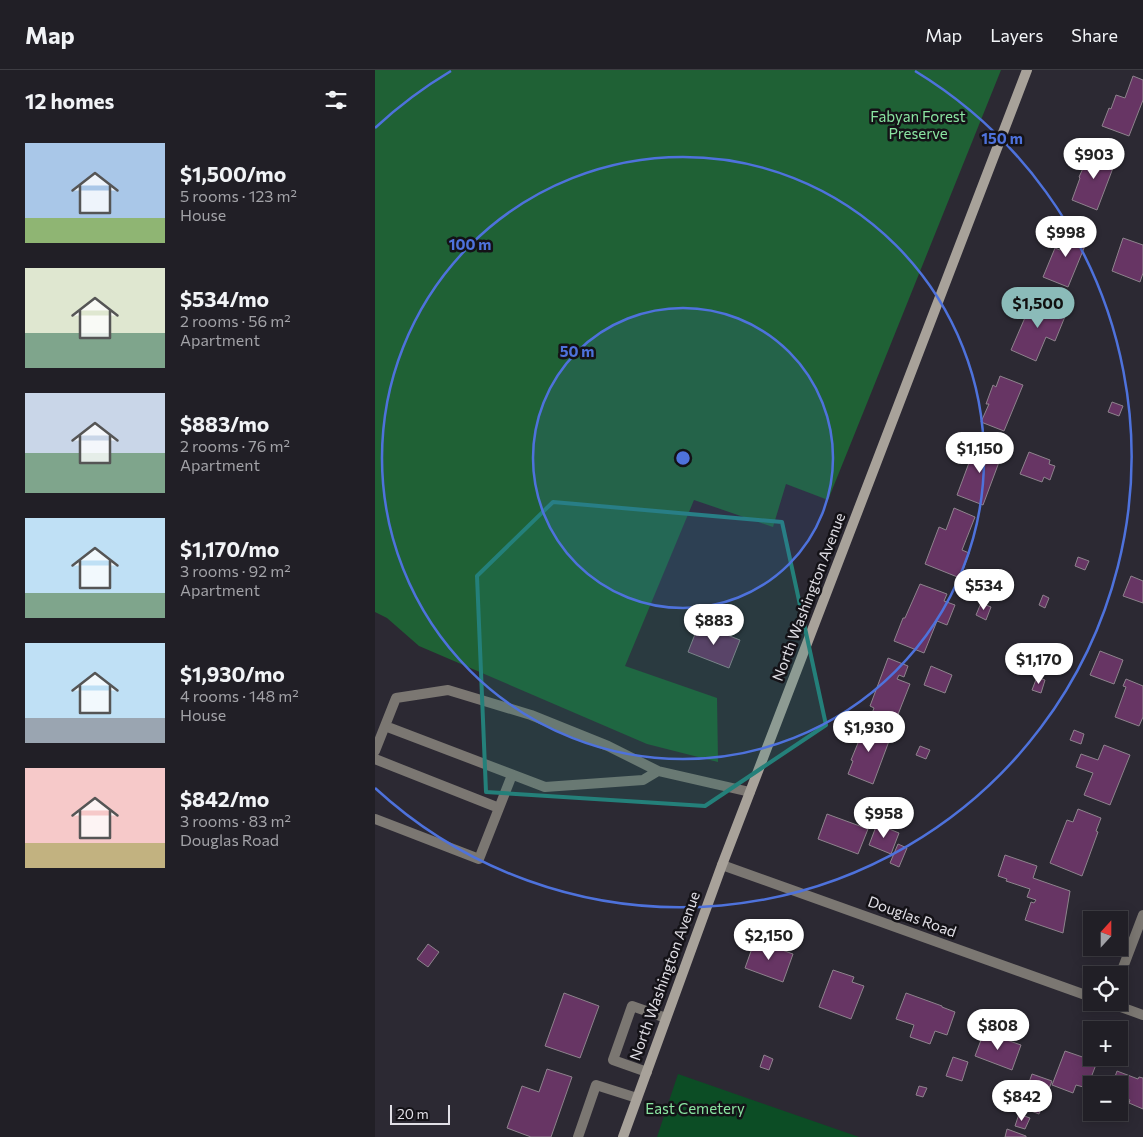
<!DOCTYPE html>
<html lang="en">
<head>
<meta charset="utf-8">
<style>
  body { margin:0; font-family:Commissioner,sans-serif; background:#29272e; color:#f1f3f6; height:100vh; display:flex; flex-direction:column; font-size:19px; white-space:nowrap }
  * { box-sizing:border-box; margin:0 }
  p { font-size:16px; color:#a2a2a7 }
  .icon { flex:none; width:28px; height:28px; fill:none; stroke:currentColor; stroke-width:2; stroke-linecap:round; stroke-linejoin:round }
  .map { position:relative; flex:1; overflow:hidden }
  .sheet { display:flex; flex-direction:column; background:#211f26; width:375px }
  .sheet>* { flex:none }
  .needle { width:32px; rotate:21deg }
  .tools { position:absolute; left:708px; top:841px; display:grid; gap:10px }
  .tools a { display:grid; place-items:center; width:45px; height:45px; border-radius:0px; background:#211f26; box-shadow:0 2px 12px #0003,0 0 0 1px #3e3d43; font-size:25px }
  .scale { position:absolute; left:15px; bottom:12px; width:60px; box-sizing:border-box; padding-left:5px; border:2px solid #e1dfe6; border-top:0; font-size:14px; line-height:18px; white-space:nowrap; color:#e1dfe6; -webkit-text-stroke:4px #141217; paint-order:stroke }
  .price { position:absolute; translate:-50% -42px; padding:0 11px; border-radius:18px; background:#fff; color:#222; font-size:16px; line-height:32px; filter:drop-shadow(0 1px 2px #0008) }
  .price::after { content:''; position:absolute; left:50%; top:30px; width:15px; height:11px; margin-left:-8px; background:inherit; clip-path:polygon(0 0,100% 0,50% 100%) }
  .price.selected { background:#8bbbb9; color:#111 }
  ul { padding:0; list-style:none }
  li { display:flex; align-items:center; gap:15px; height:125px; padding:0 25px }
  li span { display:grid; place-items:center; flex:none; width:140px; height:100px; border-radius:0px; color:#555 }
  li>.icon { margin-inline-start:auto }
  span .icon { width:60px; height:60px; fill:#fffc; stroke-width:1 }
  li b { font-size:21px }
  h2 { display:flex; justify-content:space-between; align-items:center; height:60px; padding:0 25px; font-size:21px }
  header { display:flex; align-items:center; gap:30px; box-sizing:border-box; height:70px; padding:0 25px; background:#211f26; border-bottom:1px solid #3e3d43 }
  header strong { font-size:24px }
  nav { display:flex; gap:28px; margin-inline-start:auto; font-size:18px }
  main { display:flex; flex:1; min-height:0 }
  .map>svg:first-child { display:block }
  .green { fill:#0c4d25 }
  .forest { fill:#1f6135 }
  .building { fill:#673564; stroke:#8e838d }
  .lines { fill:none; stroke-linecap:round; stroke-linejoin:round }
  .lane { stroke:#7b7772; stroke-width:10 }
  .street { stroke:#7b7772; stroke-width:10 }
  .secondary { stroke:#a8a29a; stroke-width:10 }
  .marked { fill:#24807a; fill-opacity:0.2; stroke:#24807a; stroke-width:4; stroke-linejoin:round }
  .ring { fill:none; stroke:#4e72dc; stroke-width:2.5 }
  .labels { text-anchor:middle; stroke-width:5; stroke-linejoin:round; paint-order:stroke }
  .park-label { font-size:15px; fill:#8ae4a1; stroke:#141217 }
  .street-label { font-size:15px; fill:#e1dfe6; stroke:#141217 }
  .centre { fill:#4e72dc; stroke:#141217; stroke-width:2.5 }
  .ring-label { font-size:15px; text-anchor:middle; font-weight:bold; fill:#4e72dc; stroke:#141217; stroke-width:5; stroke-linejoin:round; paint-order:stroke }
</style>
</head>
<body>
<header>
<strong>Map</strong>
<nav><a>Map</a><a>Layers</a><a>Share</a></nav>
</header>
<main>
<section class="sheet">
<h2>12 homes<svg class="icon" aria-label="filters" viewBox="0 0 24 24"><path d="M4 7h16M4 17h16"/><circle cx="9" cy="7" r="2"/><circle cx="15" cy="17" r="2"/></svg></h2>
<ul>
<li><span style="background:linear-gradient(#a9c7e8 75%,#8fb573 0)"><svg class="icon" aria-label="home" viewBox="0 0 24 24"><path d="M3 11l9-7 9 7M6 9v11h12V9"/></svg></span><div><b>$1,500/mo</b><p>5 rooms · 123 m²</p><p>House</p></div></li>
<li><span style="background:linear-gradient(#dfe7d0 65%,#7fa58c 0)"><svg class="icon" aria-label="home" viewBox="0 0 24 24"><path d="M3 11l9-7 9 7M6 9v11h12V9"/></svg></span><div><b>$534/mo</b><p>2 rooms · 56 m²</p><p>Apartment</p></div></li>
<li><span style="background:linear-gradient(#c9d6e8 60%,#7fa58c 0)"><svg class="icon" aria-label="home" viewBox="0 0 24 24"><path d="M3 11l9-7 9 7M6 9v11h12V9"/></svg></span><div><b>$883/mo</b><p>2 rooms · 76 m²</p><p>Apartment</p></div></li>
<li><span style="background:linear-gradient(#bfe0f5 75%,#7fa58c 0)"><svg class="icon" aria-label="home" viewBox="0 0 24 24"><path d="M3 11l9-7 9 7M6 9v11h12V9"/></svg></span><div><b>$1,170/mo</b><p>3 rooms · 92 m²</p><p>Apartment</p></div></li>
<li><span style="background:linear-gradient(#bfe0f5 75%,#9aa5b1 0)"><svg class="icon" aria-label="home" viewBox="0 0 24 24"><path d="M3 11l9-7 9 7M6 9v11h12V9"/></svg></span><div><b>$1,930/mo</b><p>4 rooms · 148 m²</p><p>House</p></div></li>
<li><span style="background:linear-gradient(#f6c9c9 75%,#c2b280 0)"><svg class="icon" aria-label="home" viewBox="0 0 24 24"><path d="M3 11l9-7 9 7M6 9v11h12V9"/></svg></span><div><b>$842/mo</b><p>3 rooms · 83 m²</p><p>Douglas Road</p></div></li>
</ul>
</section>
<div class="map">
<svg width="768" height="1067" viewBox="0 0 768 1067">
  <rect width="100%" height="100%" fill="#2c2933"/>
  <path class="green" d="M303 1004 484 1067H282Z"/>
  <path class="forest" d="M0 0H626L453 430 411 414 398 457 319 430 250 596 342 628 343 692 272 674 44 576 12 548 0 542Z"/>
  <path class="building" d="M758 6 768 10V30L754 66 727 56 734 38 736 39 741 25 750 28Z
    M716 81 741 90 722 140 697 130 705 108 704 107Z
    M693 157 714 166 693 217 668 207 680 178 685 180 689 171 688 170Z
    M748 168 768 175V203L765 212 737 201Z
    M658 229 683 239 682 241 691 244 680 271 671 267 661 291 636 280Z
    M625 306 648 315 629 361 606 352 614 334H611L618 315 621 317Z
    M737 332 748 336 744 346 733 342Z
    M601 374 627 384 608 435 582 425Z
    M654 382 675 390 674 394 680 396 675 410 669 407 667 412 645 404Z
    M579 438 600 447 587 480 594 483 585 508 550 494 564 457 571 460Z
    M703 487 714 491 710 500 700 496Z
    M756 506 768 511V533L748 526Z
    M545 514 572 524 569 531 580 535 572 555 562 551 549 583 519 571 528 548H530Z
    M668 525 674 528 670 538 664 535Z
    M606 533 616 537 611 550 601 545Z
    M324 554 365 570 354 598 313 582Z
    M725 581 748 590 739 614 715 605Z
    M513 588 533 596 529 607 524 605 522 609 535 614 522 647 513 643 509 651 496 646 499 638 495 636Z
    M556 596 577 605 570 623 549 615Z
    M662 607 670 610 666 623 657 620Z
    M751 609 768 616V647L764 656 740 647 751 617 748 616Z
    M489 652 517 663 498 714 473 704 478 691 476 690 483 673 481 672Z
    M699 660 709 664 706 674 695 670Z
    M729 675 755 685 735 735 709 725 718 703 701 697 706 684 723 690Z
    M545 676 555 680 551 689 541 685Z
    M703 739 726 748 721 761 723 762 707 806 675 793 692 750 698 752Z
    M452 744 493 759 483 784 443 769Z
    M502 754 524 763 516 784 494 775Z
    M523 774 532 778 524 797 515 793Z
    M630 785 662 796 658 808 695 821 688 863 650 850 656 832 659 833 661 830 652 827 655 819 631 811 632 809 623 806Z
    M380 870 418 884 408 912 370 898Z
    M53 874 64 882 53 897 42 889Z
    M458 900 479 907 477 912 489 916 476 949 444 937Z
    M189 923 224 936 205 988 170 976Z
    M531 923 567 936V937L580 942 572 965 560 961 555 974 535 967 539 955 521 949Z
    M609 962 646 975 637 1000 600 986Z
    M690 981 722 992 712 1018 701 1015 698 1023 677 1015Z
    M389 985 398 989 394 1000 385 997Z
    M578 987 593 992 587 1011 571 1006Z
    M172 999 197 1007 176 1067H156L132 1058 147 1016 164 1022Z
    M742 1001 763 1009 764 1007 768 1008V1039L754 1033 755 1030 744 1026V1015H737Z
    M657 1004 677 1011 664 1044 645 1037Z
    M544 1016 552 1018 548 1027 541 1025Z
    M644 1044 655 1048 650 1059 640 1056Z
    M632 1059 651 1066V1067H630Z"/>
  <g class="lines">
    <path class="lane" d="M0 681 21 628 73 620 156 645 233 676 283 701 268 710 170 717 10 656
      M0 689 124 738
      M283 701 375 722
      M0 749 104 789 137 705
      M272 1002 238 990 257 936 291 948
      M203 1067 221 1015 262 1028"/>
    <path class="street" d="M347 795 716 927
      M744 908 768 845
      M732 932 768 945"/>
    <path class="secondary" d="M248 1067 347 795 652 0"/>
  </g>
  <path class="marked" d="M178 432 407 452 451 655 330 736 111 722 102 506Z"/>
  <circle cx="308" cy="388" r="150" fill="#4e72dc" fill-opacity=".12"/>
  <g class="ring">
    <circle cx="308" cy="388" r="150"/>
    <circle cx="308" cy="388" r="301"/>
    <path d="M0 58A451 451 0 0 1 76 1M540 1A451 451 0 1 1 0 718"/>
  </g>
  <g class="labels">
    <g class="park-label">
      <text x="543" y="52">Fabyan Forest<tspan x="543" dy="17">Preserve</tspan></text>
      <text x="320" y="1044">East Cemetery</text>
    </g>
    <g class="street-label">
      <text transform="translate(434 527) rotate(-69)" y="5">North Washington Avenue</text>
      <text transform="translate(537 847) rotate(20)" y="5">Douglas Road</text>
      <text transform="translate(290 906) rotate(-70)" y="5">North Washington Avenue</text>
    </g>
  </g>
  <circle cx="308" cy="388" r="8" class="centre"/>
  <g class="ring-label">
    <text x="627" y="74">150 m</text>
    <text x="95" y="180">100 m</text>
    <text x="202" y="287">50 m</text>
  </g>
</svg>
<div class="tools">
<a><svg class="needle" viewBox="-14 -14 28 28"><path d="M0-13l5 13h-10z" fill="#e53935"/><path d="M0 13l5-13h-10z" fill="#a2a2a7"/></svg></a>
<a><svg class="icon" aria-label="locate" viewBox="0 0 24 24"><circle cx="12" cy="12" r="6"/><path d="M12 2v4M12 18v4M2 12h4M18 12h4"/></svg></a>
<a>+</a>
<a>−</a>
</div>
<div class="scale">20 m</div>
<b class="price" style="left:719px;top:110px">$903</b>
<b class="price" style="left:691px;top:188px">$998</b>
<b class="price selected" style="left:663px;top:259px">$1,500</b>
<b class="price" style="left:605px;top:404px">$1,150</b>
<b class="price" style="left:609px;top:541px">$534</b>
<b class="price" style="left:339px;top:576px">$883</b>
<b class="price" style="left:664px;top:615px">$1,170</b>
<b class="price" style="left:494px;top:683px">$1,930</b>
<b class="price" style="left:509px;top:769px">$958</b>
<b class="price" style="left:394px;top:891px">$2,150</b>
<b class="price" style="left:623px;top:981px">$808</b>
<b class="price" style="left:647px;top:1052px">$842</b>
</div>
</main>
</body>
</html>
